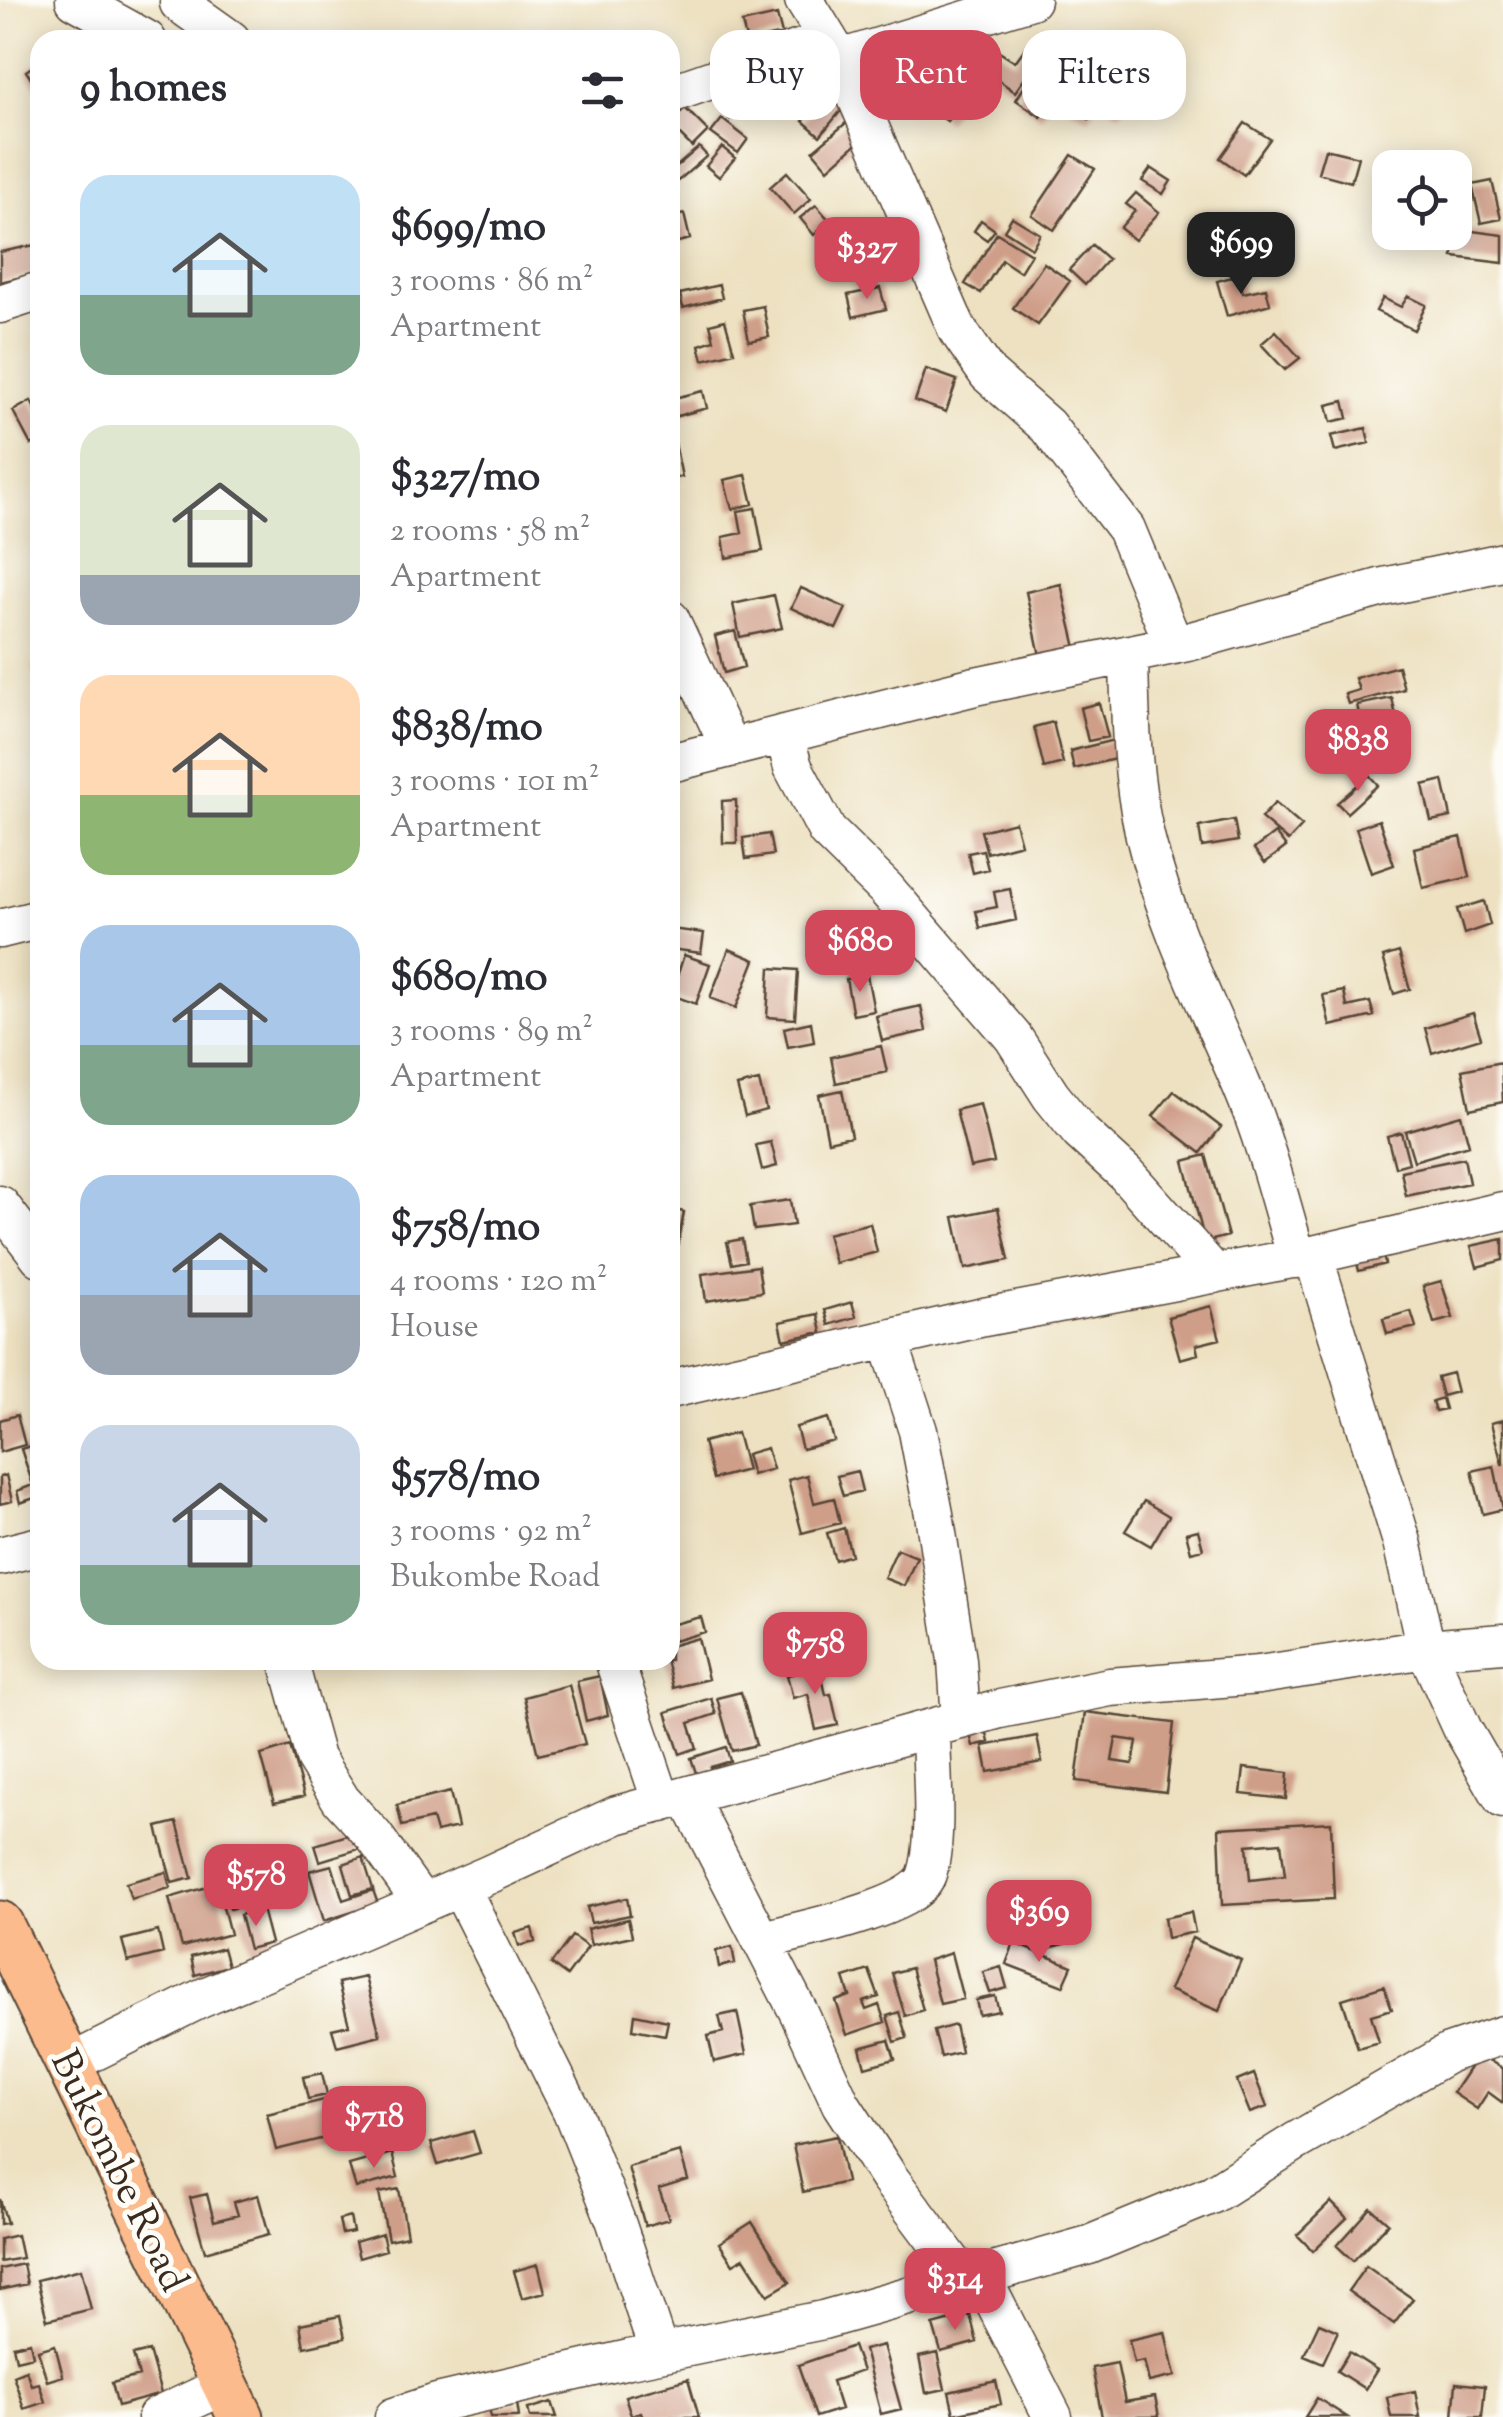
<!DOCTYPE html>
<html lang="en">
<head>
<meta charset="utf-8">
<style>
  body { margin:0; font-family:"Sorts Mill Goudy",serif; background:#f7f7f7; color:#2b2b33; height:100vh; display:flex; flex-direction:column; font-size:38px; white-space:nowrap }
  * { box-sizing:border-box; margin:0 }
  p { font-size:32px; color:#7c7c81 }
  .icon { flex:none; width:55px; height:55px; fill:none; stroke:currentColor; stroke-width:2; stroke-linecap:round; stroke-linejoin:round }
  .map { position:relative; flex:1; overflow:hidden }
  .details { position:absolute; left:30px; top:30px; width:650px; height:1640px; display:flex; flex-direction:column; background:#fff; border-radius:30px; box-shadow:0 5px 25px #0003 }
  .details>* { flex:none }
  .hud { position:absolute; left:710px; top:30px; width:642px; height:90px; display:flex; gap:20px }
  .controls { position:absolute; left:1372px; top:150px; display:grid; gap:20px }
  .controls a { display:grid; place-items:center; width:100px; height:100px; border-radius:20px; background:#fff; box-shadow:0 5px 25px #0003; font-size:50px }
  .price { position:absolute; translate:-50% -85px; padding:0 22px; border-radius:20px; background:#d1495b; color:#fff; font-size:32px; line-height:65px; filter:drop-shadow(0 2px 5px #0008) }
  .price::after { content:''; position:absolute; left:50%; top:60px; width:30px; height:22px; margin-left:-15px; background:inherit; clip-path:polygon(0 0,100% 0,50% 100%) }
  .price.on { background:#222; color:#fff }
  ul { padding:0; list-style:none }
  li { display:flex; align-items:center; gap:30px; height:250px; padding:0 50px }
  li span { display:grid; place-items:center; flex:none; width:280px; height:200px; border-radius:30px; color:#555 }
  li>.icon { margin-inline-start:auto }
  span .icon { width:120px; height:120px; fill:#fffc; stroke-width:1 }
  li b { font-size:42px }
  h2 { display:flex; justify-content:space-between; align-items:center; height:120px; padding:0 50px; font-size:42px }
  .pill { padding:0 35px; border-radius:30px; background:#fff; box-shadow:0 5px 25px #0003; font-size:35px; line-height:90px }
  .pill.on { background:#d1495b; color:#fff }
  .map>svg:first-child { display:block }
  .building { fill:#cf9e89; fill-rule:evenodd }
  .lines { fill:none; stroke-linecap:round; stroke-linejoin:round }
  .minor-casing { stroke:#564536; stroke-width:41 }
  .major-casing { stroke:#564536; stroke-width:49 }
  .minor { stroke:#fff; stroke-width:38 }
  .major { stroke:#fbbb8d; stroke-width:45 }
  .labels { text-anchor:middle; stroke-width:10; stroke-linejoin:round; paint-order:stroke }
  .street-label { font-size:40px; fill:#3b2a1e; stroke:#fdfcf7 }
</style>
</head>
<body>
<div class="map">
<svg width="1503" height="2417" viewBox="0 0 1503 2417">
  <rect width="100%" height="100%" fill="#fdfcf7"/>
  <filter id="ink" filterUnits="userSpaceOnUse"><feTurbulence type="fractalNoise" baseFrequency=".01" numOctaves="2"/><feDisplacementMap in="SourceGraphic" scale="20" xChannelSelector="R" yChannelSelector="G"/><feConvolveMatrix kernelMatrix="1 2 1 2 8 2 1 2 1" color-interpolation-filters="sRGB"/></filter>
  <filter id="wash" filterUnits="userSpaceOnUse"><feTurbulence type="fractalNoise" baseFrequency=".0048" numOctaves="4" result="noise"/><feDisplacementMap in="SourceGraphic" scale="40" xChannelSelector="R" yChannelSelector="G"/><feGaussianBlur stdDeviation="2.25" result="paint"/><feColorMatrix in="noise" values="0 0 0 0 0 0 0 0 0 0 0 0 0 0 0 0 0 1.4 0 .05"/><feComposite in="paint" operator="in"/></filter>
  <g filter="url(#wash)">
    <rect width="100%" height="100%" fill="#ede1c1"/>
    <g id="blocks">
      <path class="building" d="M777 15 782 34 747 42 742 23Z
        M1035 34 1049 44 1015 92 983 69 996 50 1015 62Z
        M1083 51 1112 72 1097 94 1067 73Z
        M40 61V86L37 88 26 71Z
        M1127 66 1143 76 1120 114 1104 104Z
        M1026 84 1052 102 1041 117 1016 100Z
        M832 86 849 101 820 136 803 121Z
        M1075 87 1100 101 1089 119 1064 105Z
        M774 88 777 104 757 108 759 114 730 119 726 97Z
        M944 90 961 103 947 121 929 108Z
        M685 108 708 131 692 147 678 133 670 141V122Z
        M722 119 748 139 738 153 711 133Z
        M847 122 862 139 828 169 813 151Z
        M1245 123 1270 139 1244 175 1220 158Z
        M699 147 707 156 678 181 670 172Z
        M722 147 735 158 719 177 706 166Z
        M1325 149 1358 157 1351 182 1318 173Z
        M1072 155 1095 169 1054 230 1032 215Z
        M1151 168 1171 181 1163 194 1142 181Z
        M787 172 811 199 794 214 770 187Z
        M1492 181 1501 219 1481 223 1472 185Z
        M1136 193 1159 212 1135 240 1120 228 1135 211 1126 204Z
        M816 205 830 221 814 235 800 218Z
        M684 214 690 239 670 244V218Z
        M1012 217 1040 234 1032 248 1004 230Z
        M981 220 995 230 987 240 974 231Z
        M1457 229 1503 235V263L1453 257Z
        M875 230 879 250 838 258 834 238Z
        M997 233 1031 254 1020 272 1002 260 981 293 965 284Z
        M40 244V273L0 282V252Z
        M1092 245 1108 259 1085 285 1069 270Z
        M1044 263 1070 281 1038 325 1013 308Z
        M1239 275 1243 293 1266 288 1270 304 1227 316 1217 281Z
        M719 285 722 298 683 308 680 294Z
        M880 288 886 309 853 317 848 295Z
        M1408 296 1426 305 1414 330 1376 311 1383 298 1401 307Z
        M763 306 769 337 749 341 743 310Z
        M725 320 734 352 703 360 699 345 714 340 710 324Z
        M1276 331 1300 358 1285 370 1261 344Z
        M926 369 957 380 946 412 915 401Z
        M703 391 707 408 670 418V399Z
        M31 401 40 419V440L31 445 13 411Z
        M1344 401 1348 418 1331 422 1327 405Z
        M1366 428 1369 443 1335 451 1331 436Z
        M675 443 682 477 670 479V444Z
        M746 475 753 504 732 509 724 480Z
        M755 508 763 551 726 558 723 537 742 533 738 511Z
        M1061 584 1077 652 1041 660 1026 592Z
        M801 588 846 608 836 629 791 608Z
        M774 595 782 628 740 637 733 604Z
        M735 631 744 667 724 673 715 636Z
        M40 664V689L39 690 33 666Z
        M1398 666 1404 689 1348 704 1345 694 1359 690 1355 678Z
        M1392 698 1405 757 1370 764 1357 705Z
        M1099 703 1108 737 1088 741 1080 708Z
        M1053 722 1063 763 1044 768 1034 727Z
        M1118 739 1123 757 1074 769 1070 751Z
        M1359 743 1365 768 1354 771 1348 746Z
        M1369 775 1378 785 1347 813 1337 803Z
        M1443 780 1451 817 1431 821 1423 785Z
        M736 800 737 843H723L722 801Z
        M1275 803 1302 826 1288 841 1261 818Z
        M1234 820 1238 841 1202 847 1199 827Z
        M1379 820 1394 865 1371 873 1356 828Z
        M1015 822 1021 844 987 853 981 831Z
        M1275 833 1286 847 1265 863 1254 849Z
        M769 834 773 855 746 859 743 838Z
        M1461 837 1470 877 1423 888 1414 848Z
        M983 850 988 869 973 873 968 853Z
        M1010 889 1016 920 980 928 976 911 997 907 994 892Z
        M1484 901 1490 925 1464 934 1457 909Z
        M670 929 704 933 701 953 670 949Z
        M729 949 755 960 736 1008 710 998Z
        M1399 952 1410 989 1394 994 1383 957Z
        M684 955 710 964 696 1004 671 995Z
        M770 968 798 970 795 1019 767 1017Z
        M867 975 874 1011 853 1015 846 979Z
        M1344 991 1347 1007 1370 1002 1374 1016 1330 1026 1323 995Z
        M921 1006 926 1031 882 1041 876 1016Z
        M1473 1013 1481 1038 1432 1053 1425 1028Z
        M811 1022 814 1042 788 1047 784 1028Z
        M881 1046 887 1072 836 1083 831 1057Z
        M1501 1062 1503 1102 1470 1109 1462 1070Z
        M759 1081 766 1110 745 1116 737 1086Z
        M842 1090 851 1136 828 1141 819 1095Z
        M1174 1091 1221 1127 1201 1153 1153 1116Z
        M980 1104 994 1162 970 1167 956 1110Z
        M1461 1115 1469 1145 1414 1161 1405 1131Z
        M1401 1132 1409 1163 1395 1167 1387 1136Z
        M771 1142 777 1166 762 1170 756 1145Z
        M1206 1155 1228 1236 1205 1242 1184 1161Z
        M1464 1158 1469 1183 1406 1196 1401 1171Z
        M790 1200 794 1225 754 1230 750 1206Z
        M998 1208 1009 1260 965 1269 954 1217Z
        M670 1209 684 1212 676 1255 670 1254Z
        M870 1223 877 1252 835 1263 827 1234Z
        M742 1239 746 1261 732 1264 727 1242Z
        M1503 1239V1260L1477 1267 1471 1246Z
        M1381 1248 1385 1264 1359 1271 1355 1255Z
        M758 1266 762 1292 706 1301 702 1274Z
        M1441 1281 1453 1318 1434 1323 1423 1286Z
        M852 1302 856 1317 829 1325 825 1310Z
        M1211 1306 1220 1339 1196 1345 1198 1354 1180 1359 1168 1317Z
        M1411 1311 1416 1327 1387 1334 1383 1319Z
        M818 1314 822 1332 784 1340 780 1322Z
        M1452 1373 1457 1392 1442 1396 1437 1377Z
        M1442 1398 1445 1409 1435 1411 1432 1401Z
        M17 1415 25 1445 0 1452V1420Z
        M828 1418 834 1441 802 1449 796 1427Z
        M1503 1420V1464H1502L1491 1423Z
        M737 1433 747 1470 713 1479 703 1442Z
        M40 1443V1496L20 1503 17 1491 33 1485 21 1449Z
        M767 1448 773 1469 752 1475 746 1454Z
        M1494 1466 1503 1509 1483 1514 1472 1471Z
        M857 1471 862 1491 843 1496 837 1476Z
        M6 1475 12 1501 0 1504V1477Z
        M807 1475 814 1503 834 1498 840 1523 802 1533 788 1480Z
        M1144 1501 1169 1516 1151 1546 1125 1531Z
        M844 1528 851 1555 835 1560 827 1533Z
        M1198 1530 1203 1549 1191 1552 1186 1533Z
        M897 1549 917 1557 904 1586 884 1578Z
        M701 1617 705 1632 674 1641 670 1625Z
        M698 1638 708 1679 673 1688 666 1660H670V1646Z
        M820 1668 826 1695 831 1694 838 1725 816 1730 808 1694 793 1698 787 1675Z
        M600 1676 608 1715 586 1721 577 1681Z
        M569 1685 585 1744 538 1755 524 1697Z
        M741 1692 756 1745 732 1751 717 1698Z
        M711 1698 716 1714 689 1723 697 1748 680 1754 666 1712Z
        M1085 1712 1174 1723 1166 1792 1076 1781ZM1116 1738 1137 1741 1133 1764 1112 1761Z
        M985 1726 989 1742 973 1746 969 1730Z
        M1037 1736 1042 1762 988 1772 983 1746Z
        M290 1746 304 1796 274 1803 261 1755Z
        M726 1747 730 1761 710 1767 714 1778 699 1782 691 1758Z
        M1244 1768 1288 1773 1286 1799 1241 1794Z
        M450 1792 458 1827 436 1832 432 1819 402 1826 397 1805Z
        M177 1822 192 1878 172 1883 157 1827Z
        M1331 1822 1334 1899 1222 1905 1219 1828ZM1281 1842 1285 1876 1250 1880 1247 1845Z
        M354 1833 359 1849 320 1861 315 1845Z
        M363 1857 373 1889 352 1895 343 1864Z
        M332 1865 343 1900 373 1890 378 1904 324 1921 309 1871Z
        M166 1872 170 1888 131 1899 126 1883Z
        M249 1874 257 1902 230 1909 223 1881Z
        M217 1884 230 1934 182 1947 169 1898Z
        M627 1898 630 1915 591 1923 587 1907Z
        M262 1909 271 1943 249 1949 240 1915Z
        M1191 1912 1195 1932 1167 1938 1164 1918Z
        M628 1919 632 1936 591 1945 587 1929Z
        M1067 1925 1072 1942 1043 1950 1039 1933Z
        M532 1928 535 1942 519 1946 515 1933Z
        M158 1931 163 1953 128 1962 122 1940Z
        M572 1936 588 1947 567 1976 551 1964Z
        M1192 1938 1241 1960 1219 2011 1169 1990Z
        M1014 1943 1072 1966 1063 1986 1006 1964Z
        M732 1947 735 1963 719 1967 716 1951Z
        M223 1948 228 1966 195 1975 191 1957Z
        M951 1953 963 1999 940 2004 929 1960Z
        M1001 1967 1007 1988 990 1993 983 1972Z
        M911 1968 923 2010 905 2016 892 1973Z
        M869 1970 879 1997 863 2002 866 2010 879 2005 885 2022 847 2035 836 2001 850 1996 844 1978Z
        M365 1977 380 2035 337 2046 332 2029 349 2025 338 1983Z
        M1384 1986 1392 2009 1371 2015 1379 2042 1358 2048 1342 1999Z
        M995 1996 999 2011 979 2015 976 2000Z
        M737 2012 746 2054 714 2062 708 2036 723 2032 719 2016Z
        M899 2012 907 2038 895 2042 887 2016Z
        M635 2014 668 2021 665 2035 633 2029Z
        M955 2025 961 2052 941 2057 934 2031Z
        M889 2040 895 2059 865 2067 860 2048Z
        M1479 2054 1503 2069V2103L1488 2092 1477 2109 1453 2093Z
        M322 2073 327 2095 308 2099 303 2077Z
        M1254 2074 1267 2107 1250 2113 1237 2081Z
        M328 2099 337 2135 276 2150 267 2114Z
        M473 2131 480 2153 438 2165 431 2143Z
        M837 2136 846 2182 803 2192 793 2145Z
        M680 2152 688 2180 659 2189 669 2219 645 2226 628 2167Z
        M392 2153 398 2177 356 2188 349 2165Z
        M399 2189 407 2236 388 2240 379 2193Z
        M207 2194 214 2221 238 2215 234 2202 258 2195 269 2234 205 2252 190 2198Z
        M0 2199 7 2223 0 2224Z
        M1331 2202 1347 2218 1313 2251 1297 2235Z
        M1371 2208 1388 2223 1353 2261 1337 2246Z
        M350 2217 353 2232 342 2234 339 2220Z
        M752 2222 790 2282 768 2295 744 2258 733 2264 719 2243Z
        M382 2234 386 2250 359 2258 355 2242Z
        M17 2235 22 2258 0 2262V2239Z
        M23 2264 27 2284 0 2290V2269Z
        M538 2264 545 2292 522 2298 514 2271Z
        M1366 2266 1413 2299 1394 2324 1348 2291Z
        M81 2269 91 2309 47 2320 37 2280Z
        M970 2315 977 2342 941 2352 933 2325Z
        M340 2316 345 2338 304 2347 300 2324Z
        M1319 2323 1338 2331 1323 2363 1304 2355Z
        M1165 2332 1175 2376 1149 2382 1144 2361 1134 2363 1129 2340Z
        M30 2342 33 2356 16 2360 13 2346Z
        M55 2345 63 2376 47 2381 38 2350Z
        M883 2345 901 2409 881 2414 864 2350Z
        M853 2346 862 2371 832 2381 841 2409 816 2417 798 2365Z
        M149 2351 161 2394 118 2406 112 2383 139 2376 133 2355Z
        M1349 2352 1377 2370 1365 2389 1337 2371Z
        M937 2353 945 2389 926 2393 919 2357Z
        M1117 2363 1125 2402 1155 2397 1159 2417H1102L1092 2368Z
        M26 2370 31 2385 39 2383 45 2402 24 2409 13 2375Z
        M688 2379 699 2417H643L641 2412 631 2415 625 2396Z
        M996 2381 1001 2404 954 2414 949 2392Z
        M1456 2383 1485 2386 1482 2417H1453Z
        M1415 2391 1420 2417H1391L1387 2397Z
        M1317 2398 1347 2417H1305Z
        M552 2402 557 2417H530L528 2409Z
        M517 2403 519 2417H491L489 2408Z"/>
    </g>
  </g>
  <g filter="url(#ink)">
    <use href="#blocks" fill-opacity="0" stroke="#564536" stroke-width="2.5"/>
    <g class="lines">
      <defs>
        <path id="minor" d="M75 0 147 40
          M804 0 840 59 957 329 988 374 1047 426 1126 529 1174 645
          M179 3 231 40
          M840 59 1031 0
          M670 94 828 39
          M0 304 40 291
          M670 619 730 748
          M1129 654C1130 715 1131 776 1145 836 1166 923 1206 1003 1241 1084 1265 1140 1280 1200 1297 1259
          M784 734 793 767 827 831 886 889 1013 1037 1051 1096 1080 1132 1126 1174 1215 1274
          M670 763 975 686 1188 642 1383 587 1503 562
          M0 929 40 919
          M0 1205 40 1257
          M1313 1255 1402 1542 1426 1649 1463 1730 1503 1799
          M888 1339 918 1431 934 1514 957 1660 961 1720
          M670 1389 984 1317 1313 1255 1503 1211
          M0 1556 40 1546
          M288 1660 315 1758 341 1800 374 1836 422 1903
          M614 1660 662 1803
          M687 1796 799 2013 841 2104 889 2178 964 2278
          M460 1887 572 2111 616 2222 659 2353
          M762 1940C795 1932 914 1908 926 1877 939 1841 931 1768 931 1729
          M69 2064 200 1999 488 1875 617 1815 1000 1709 1110 1687 1259 1675 1426 1649 1503 1643
          M980 2274 1053 2417
          M157 2417 225 2385
          M394 2417 437 2403 629 2359 823 2320 1089 2245 1213 2194 1295 2142 1449 2053 1503 2035"/>
        <path id="major" d="M0 1924 241 2417"/>
      </defs>
      <use href="#minor" class="minor-casing"/>
      <use href="#major" class="major-casing"/>
      <use href="#minor" class="minor"/>
      <use href="#major" class="major"/>
    </g>
  </g>
  <g class="labels">
    <g class="street-label">
      <text transform="translate(121 2170) rotate(64)" y="14">Bukombe Road</text>
    </g>
  </g>
</svg>
<div class="controls">
<a><svg class="icon" aria-label="locate" viewBox="0 0 24 24"><circle cx="12" cy="12" r="6"/><path d="M12 2v4M12 18v4M2 12h4M18 12h4"/></svg></a>
</div>
<b class="price on" style="left:1241px;top:297px">$699</b>
<b class="price" style="left:867px;top:302px">$327</b>
<b class="price" style="left:1358px;top:794px">$838</b>
<b class="price" style="left:860px;top:995px">$680</b>
<b class="price" style="left:815px;top:1697px">$758</b>
<b class="price" style="left:256px;top:1929px">$578</b>
<b class="price" style="left:1039px;top:1965px">$369</b>
<b class="price" style="left:374px;top:2171px">$718</b>
<b class="price" style="left:955px;top:2333px">$314</b>
<div class="hud">
<a class="pill">Buy</a>
<a class="pill on">Rent</a>
<a class="pill">Filters</a>
</div>
<section class="details">
<h2>9 homes<svg class="icon" aria-label="filters" viewBox="0 0 24 24"><path d="M4 7h16M4 17h16"/><circle cx="9" cy="7" r="2"/><circle cx="15" cy="17" r="2"/></svg></h2>
<ul>
<li><span style="background:linear-gradient(#bfe0f5 60%,#7fa58c 0)"><svg class="icon" aria-label="home" viewBox="0 0 24 24"><path d="M3 11l9-7 9 7M6 9v11h12V9"/></svg></span><div><b>$699/mo</b><p>3 rooms · 86 m²</p><p>Apartment</p></div></li>
<li><span style="background:linear-gradient(#dfe7d0 75%,#9aa5b1 0)"><svg class="icon" aria-label="home" viewBox="0 0 24 24"><path d="M3 11l9-7 9 7M6 9v11h12V9"/></svg></span><div><b>$327/mo</b><p>2 rooms · 58 m²</p><p>Apartment</p></div></li>
<li><span style="background:linear-gradient(#ffd9b3 60%,#8fb573 0)"><svg class="icon" aria-label="home" viewBox="0 0 24 24"><path d="M3 11l9-7 9 7M6 9v11h12V9"/></svg></span><div><b>$838/mo</b><p>3 rooms · 101 m²</p><p>Apartment</p></div></li>
<li><span style="background:linear-gradient(#a9c7e8 60%,#7fa58c 0)"><svg class="icon" aria-label="home" viewBox="0 0 24 24"><path d="M3 11l9-7 9 7M6 9v11h12V9"/></svg></span><div><b>$680/mo</b><p>3 rooms · 89 m²</p><p>Apartment</p></div></li>
<li><span style="background:linear-gradient(#a9c7e8 60%,#9aa5b1 0)"><svg class="icon" aria-label="home" viewBox="0 0 24 24"><path d="M3 11l9-7 9 7M6 9v11h12V9"/></svg></span><div><b>$758/mo</b><p>4 rooms · 120 m²</p><p>House</p></div></li>
<li><span style="background:linear-gradient(#c9d6e8 70%,#7fa58c 0)"><svg class="icon" aria-label="home" viewBox="0 0 24 24"><path d="M3 11l9-7 9 7M6 9v11h12V9"/></svg></span><div><b>$578/mo</b><p>3 rooms · 92 m²</p><p>Bukombe Road</p></div></li>
</ul>
</section>
</div>
</body>
</html>
